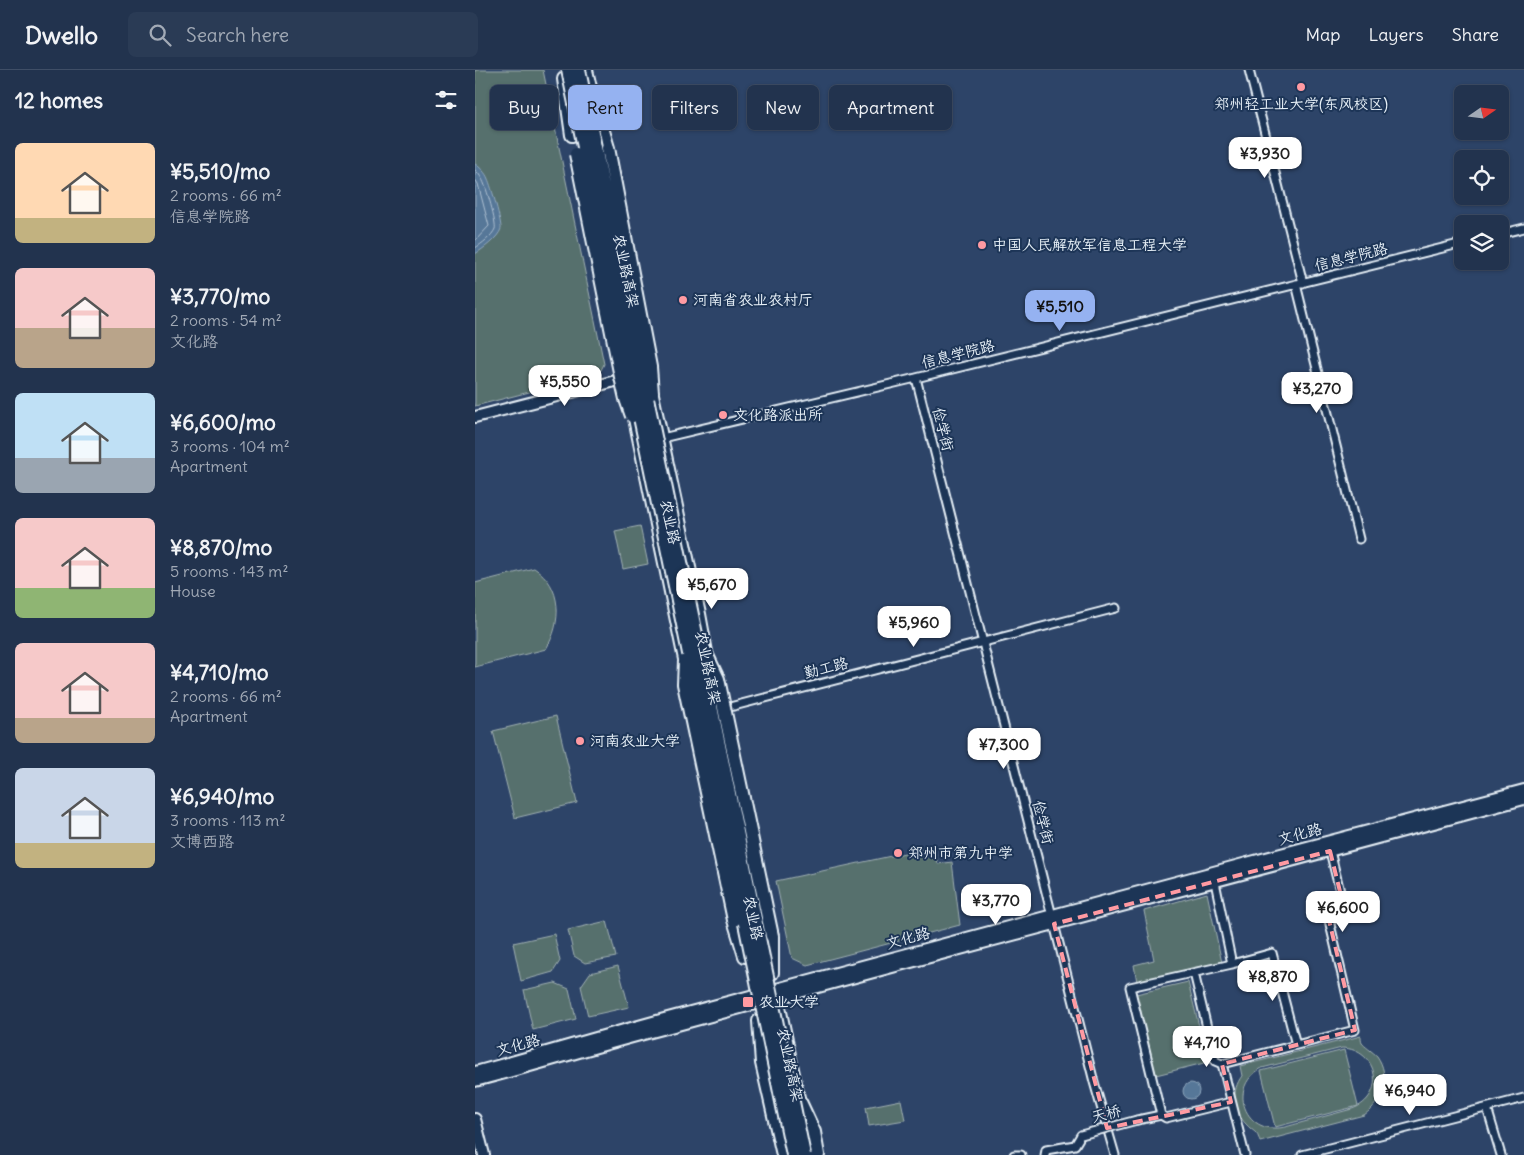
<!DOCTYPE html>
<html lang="en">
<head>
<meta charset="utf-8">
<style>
  body { margin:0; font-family:Delius,"LXGW WenKai TC",sans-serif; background:#2a3b55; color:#f1f3f6; height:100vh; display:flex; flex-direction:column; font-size:19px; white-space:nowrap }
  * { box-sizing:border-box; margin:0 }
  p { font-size:16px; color:#a2aab6 }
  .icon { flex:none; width:28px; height:28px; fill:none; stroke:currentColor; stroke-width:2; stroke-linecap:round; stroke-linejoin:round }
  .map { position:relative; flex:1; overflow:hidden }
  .side { display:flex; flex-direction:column; background:#22334e; width:475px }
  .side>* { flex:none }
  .banner { position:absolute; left:15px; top:15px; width:475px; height:45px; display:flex; gap:10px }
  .needle { width:32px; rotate:76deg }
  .fabs { position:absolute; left:979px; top:15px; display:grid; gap:10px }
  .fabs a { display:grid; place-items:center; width:55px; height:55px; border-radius:8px; background:#22334e; box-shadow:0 1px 4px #0004,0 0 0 1px #3f4e66; font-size:25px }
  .price { position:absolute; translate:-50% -42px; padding:0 11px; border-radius:10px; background:#fff; color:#222; font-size:16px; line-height:32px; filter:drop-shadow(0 1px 2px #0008) }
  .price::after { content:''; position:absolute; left:50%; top:30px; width:15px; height:11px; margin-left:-8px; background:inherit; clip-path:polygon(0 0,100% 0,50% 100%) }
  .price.selected { background:#95b2f1; color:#111 }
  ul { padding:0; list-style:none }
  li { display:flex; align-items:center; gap:15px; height:125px; padding:0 15px }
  li span { display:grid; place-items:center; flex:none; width:140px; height:100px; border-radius:8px; color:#555 }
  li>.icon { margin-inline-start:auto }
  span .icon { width:60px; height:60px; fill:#fffc; stroke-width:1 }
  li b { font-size:21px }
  h2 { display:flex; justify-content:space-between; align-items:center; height:60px; padding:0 15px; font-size:21px }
  .tag { padding:0 18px; border-radius:8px; background:#22334e; box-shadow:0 1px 4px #0004,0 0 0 1px #3f4e66; font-size:18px; line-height:45px }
  .tag.selected { background:#95b2f1; color:#111 }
  header { display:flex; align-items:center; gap:30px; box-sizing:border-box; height:70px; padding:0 25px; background:#22334e; border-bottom:1px solid #3f4e66 }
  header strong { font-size:24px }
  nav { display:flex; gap:28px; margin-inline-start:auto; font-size:18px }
  .search { width:350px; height:45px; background:#2a3b55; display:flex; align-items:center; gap:12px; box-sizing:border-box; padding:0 18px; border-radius:8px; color:#a2aab6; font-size:19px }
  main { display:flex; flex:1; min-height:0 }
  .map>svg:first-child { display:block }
  .green { fill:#57706d; stroke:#a0b0b2; fill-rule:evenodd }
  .water { fill:#567798; stroke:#90a8be }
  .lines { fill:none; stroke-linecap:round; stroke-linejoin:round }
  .shore { stroke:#aec0d2; stroke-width:1 }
  .street-casing { stroke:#e8f1f8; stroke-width:11 }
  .secondary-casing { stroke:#e8f1f8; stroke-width:14 }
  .highway-casing { stroke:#e8f1f8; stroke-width:16 }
  .street { stroke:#1d3557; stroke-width:7 }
  .secondary { stroke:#1d3557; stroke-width:10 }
  .highway { stroke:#1d3557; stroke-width:12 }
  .street-bridge-casing { stroke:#e8f1f8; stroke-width:11; stroke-linecap:butt }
  .highway-bridge-casing { stroke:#e8f1f8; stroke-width:16; stroke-linecap:butt }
  .street-bridge { stroke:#1d3557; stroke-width:7 }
  .highway-bridge { stroke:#1d3557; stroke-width:12 }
  .marked { fill:none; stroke:#ff9aa2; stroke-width:4; stroke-dasharray:10 6; stroke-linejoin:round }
  .poi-dot { fill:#ff9aa2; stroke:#1d3557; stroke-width:2 }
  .labels { text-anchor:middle; stroke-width:4; stroke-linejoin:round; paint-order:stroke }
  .poi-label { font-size:15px; fill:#e8f1f8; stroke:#1d3557; text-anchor:start }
  .street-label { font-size:15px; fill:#e8f1f8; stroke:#1d3557 }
</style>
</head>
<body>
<header>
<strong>Dwello</strong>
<div class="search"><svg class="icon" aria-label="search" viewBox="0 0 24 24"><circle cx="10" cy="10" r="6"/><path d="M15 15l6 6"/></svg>Search here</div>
<nav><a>Map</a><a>Layers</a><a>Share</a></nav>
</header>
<main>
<section class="side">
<h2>12 homes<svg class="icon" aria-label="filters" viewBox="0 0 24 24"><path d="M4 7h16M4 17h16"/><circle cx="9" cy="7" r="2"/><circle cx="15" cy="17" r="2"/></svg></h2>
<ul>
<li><span style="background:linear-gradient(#ffd9b3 75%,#c2b280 0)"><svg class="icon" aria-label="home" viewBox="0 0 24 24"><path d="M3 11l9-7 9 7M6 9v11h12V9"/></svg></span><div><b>¥5,510/mo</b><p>2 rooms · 66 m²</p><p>信息学院路</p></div></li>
<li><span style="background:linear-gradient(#f6c9c9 60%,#b9a48a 0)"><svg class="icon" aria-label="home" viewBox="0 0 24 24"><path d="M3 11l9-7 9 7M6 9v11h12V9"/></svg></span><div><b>¥3,770/mo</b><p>2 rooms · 54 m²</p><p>文化路</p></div></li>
<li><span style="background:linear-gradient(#bfe0f5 65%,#9aa5b1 0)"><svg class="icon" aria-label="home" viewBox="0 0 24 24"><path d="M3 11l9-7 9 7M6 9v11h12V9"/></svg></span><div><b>¥6,600/mo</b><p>3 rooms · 104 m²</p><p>Apartment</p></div></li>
<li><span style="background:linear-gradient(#f6c9c9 70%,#8fb573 0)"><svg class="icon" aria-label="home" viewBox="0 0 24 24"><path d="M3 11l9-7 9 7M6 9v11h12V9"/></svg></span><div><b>¥8,870/mo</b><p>5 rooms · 143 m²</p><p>House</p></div></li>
<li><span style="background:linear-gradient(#f6c9c9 75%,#b9a48a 0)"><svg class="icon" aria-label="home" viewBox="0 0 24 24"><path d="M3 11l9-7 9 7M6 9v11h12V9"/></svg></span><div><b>¥4,710/mo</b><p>2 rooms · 66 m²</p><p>Apartment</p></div></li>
<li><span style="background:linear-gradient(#c9d6e8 75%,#c2b280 0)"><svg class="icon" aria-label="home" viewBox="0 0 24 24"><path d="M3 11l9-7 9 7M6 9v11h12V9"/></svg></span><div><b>¥6,940/mo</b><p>3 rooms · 113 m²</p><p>文博西路</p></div></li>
</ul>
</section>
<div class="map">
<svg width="1049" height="1085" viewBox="0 0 1049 1085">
  <rect width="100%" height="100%" fill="#2d4468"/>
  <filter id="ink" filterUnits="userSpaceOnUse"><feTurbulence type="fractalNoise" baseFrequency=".02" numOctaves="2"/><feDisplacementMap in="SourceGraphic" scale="10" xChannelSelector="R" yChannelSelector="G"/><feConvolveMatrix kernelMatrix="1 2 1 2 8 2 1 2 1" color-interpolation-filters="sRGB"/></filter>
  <g filter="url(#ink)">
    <path class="green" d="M0 0H68L129 294 124 304 0 336Z
      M165 456 173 494 148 499 140 461Z
      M59 498C88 516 87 553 71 579L0 597V513Z
      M81 646 102 733 40 748 18 661Z
      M453 778 454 782 460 781 463 794 477 792 485 855 332 895 317 888 301 811Z
      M732 823 747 893 662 912 659 895 679 890 669 841Z
      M132 851 141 887 110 893 99 886 93 860Z
      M79 864 85 891 78 902 46 911 38 873Z
      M143 896 154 937 113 946 106 916 115 903Z
      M713 912 733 992 681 1005 661 924Z
      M80 913 94 919 101 949 58 960 49 920Z
      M886 966C886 968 886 971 887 973 889 976 898 982 902 986 916 1006 908 1032 889 1045L785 1072C782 1060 779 1063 771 1054 758 1041 756 1020 767 1006L765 996ZM867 978C904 979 912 1027 877 1039 860 1044 842 1048 825 1053 816 1055 807 1059 798 1058 781 1058 767 1043 768 1025 769 1013 776 1004 787 998Z
      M869 980 883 1036 800 1057 786 1001Z
      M426 1030 430 1050 394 1056 391 1037Z"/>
    <path class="water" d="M0 94C5 97 11 103 13 109 16 115 27 154 26 159 23 168 8 179 0 184Z
      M708 1021a8 8 0 1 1 16 0a8 8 0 1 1-16 0Z"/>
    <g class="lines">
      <path class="shore" d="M0 100C3 102 5 106 7 109 11 115 22 154 20 159 17 166 7 174 0 178
        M0 109 3 114 14 156 0 171"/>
      <defs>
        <path id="street" d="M774 0 828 213
          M1025 164 1049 158
          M821 214 884 469
          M441 308 619 1012 640 1085
          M187 368 441 308 988 173
          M247 639 641 538
          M740 812 757 894
          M719 903 740 991 747 994 770 1085
          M747 994 880 960 854 850 871 846 855 781
          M1012 1038 1026 1085
          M686 1045 655 917 757 894 797 883 821 975
          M662 1050 686 1045 691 1048 756 1032
          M539 1085H546
          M570 1085 571 1080 600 1075 606 1065
          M827 1085 1049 1028"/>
        <path id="secondary" d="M112 0 118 26
          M176 315 225 544 232 582
          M157 339 211 599
          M0 347 152 308
          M305 937 336 1085
          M0 1002C63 985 126 966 189 949 476 872 762 795 1049 720
          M0 1011C62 995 122 976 184 960 472 882 760 805 1049 729
          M0 1049 9 1085"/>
        <path id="highway" d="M89 9 97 65
          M116 20 133 78
          M259 850 270 886
          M297 903V866
          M284 951 287 993 308 1085
          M325 1032 339 1062 343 1085"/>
      </defs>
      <use href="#street" class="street-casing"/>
      <use href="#secondary" class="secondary-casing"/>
      <use href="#highway" class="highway-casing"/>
      <use href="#street" class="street"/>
      <use href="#secondary" class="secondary"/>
      <use href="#highway" class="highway"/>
      <defs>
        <path id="street-bridge" d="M606 1065 662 1050"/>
        <path id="highway-bridge" d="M93 0 318 1085
          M104 0 329 1085
          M133 78 175 297 177 323
          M101 84 146 307 151 329 157 346
          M227 575 243 609 297 866
          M210 591 209 614 259 850"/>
      </defs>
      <use href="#street-bridge" class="street-bridge-casing"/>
      <use href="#highway-bridge" class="highway-bridge-casing"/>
      <use href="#street-bridge" class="street-bridge"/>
      <use href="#highway-bridge" class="highway-bridge"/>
    </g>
  </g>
  <path class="marked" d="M855 781 871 846 854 850 880 960 747 994 756 1032 632 1058 579 854Z"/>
  <g class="poi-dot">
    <circle cx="826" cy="17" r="5"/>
    <circle cx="507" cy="175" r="5"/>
    <circle cx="208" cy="230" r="5"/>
    <circle cx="248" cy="345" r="5"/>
    <circle cx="105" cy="671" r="5"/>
    <circle cx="423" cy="783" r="5"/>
    <rect x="267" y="926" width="12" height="12" rx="2.5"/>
  </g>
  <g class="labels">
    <g class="poi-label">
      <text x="826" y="39" text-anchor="middle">郑州轻工业大学(东风校区)</text>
      <text x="517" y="180">中国人民解放军信息工程大学</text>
      <text x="218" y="235">河南省农业农村厅</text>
      <text x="258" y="350">文化路派出所</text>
      <text x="115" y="676">河南农业大学</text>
      <text x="433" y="788">郑州市第九中学</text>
      <text x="284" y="937">农业大学</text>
    </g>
    <g class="street-label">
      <text transform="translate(876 187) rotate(-14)" y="5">信息学院路</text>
      <text transform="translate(151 201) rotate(78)" y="5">农业路高架</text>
      <text transform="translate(483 284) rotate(-14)" y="5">信息学院路</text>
      <text transform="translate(468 359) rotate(76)" y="5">俭学街</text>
      <text transform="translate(195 452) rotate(78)" y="5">农业路</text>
      <text transform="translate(233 598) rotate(78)" y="5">农业路高架</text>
      <text transform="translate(351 598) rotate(-14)" y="5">勤工路</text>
      <text transform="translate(568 752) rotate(76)" y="5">俭学街</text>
      <text transform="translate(825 764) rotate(-15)" y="5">文化路</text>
      <text transform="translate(278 848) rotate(78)" y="5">农业路</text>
      <text transform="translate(433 868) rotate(-15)" y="5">文化路</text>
      <text transform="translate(43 975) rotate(-15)" y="5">文化路</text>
      <text transform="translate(315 995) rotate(78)" y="5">农业路高架</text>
      <text transform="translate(631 1044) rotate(-14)" y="5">天桥</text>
    </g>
  </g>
</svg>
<div class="fabs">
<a><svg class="needle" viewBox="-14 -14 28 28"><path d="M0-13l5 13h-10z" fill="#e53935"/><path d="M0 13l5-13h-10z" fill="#a2aab6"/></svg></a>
<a><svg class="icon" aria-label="locate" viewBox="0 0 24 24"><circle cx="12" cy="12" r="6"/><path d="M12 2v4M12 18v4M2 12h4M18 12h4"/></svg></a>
<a><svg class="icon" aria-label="layers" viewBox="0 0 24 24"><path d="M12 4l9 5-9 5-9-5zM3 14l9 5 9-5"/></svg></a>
</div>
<b class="price" style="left:790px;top:109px">¥3,930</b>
<b class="price selected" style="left:585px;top:262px">¥5,510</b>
<b class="price" style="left:90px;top:337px">¥5,550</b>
<b class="price" style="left:842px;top:344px">¥3,270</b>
<b class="price" style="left:237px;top:540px">¥5,670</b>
<b class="price" style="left:439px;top:578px">¥5,960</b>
<b class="price" style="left:529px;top:700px">¥7,300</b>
<b class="price" style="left:521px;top:856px">¥3,770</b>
<b class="price" style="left:868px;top:863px">¥6,600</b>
<b class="price" style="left:798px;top:932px">¥8,870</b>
<b class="price" style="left:732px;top:998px">¥4,710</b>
<b class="price" style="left:935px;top:1046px">¥6,940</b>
<div class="banner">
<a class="tag">Buy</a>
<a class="tag selected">Rent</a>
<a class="tag">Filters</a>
<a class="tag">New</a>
<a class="tag">Apartment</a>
</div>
</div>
</main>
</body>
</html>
